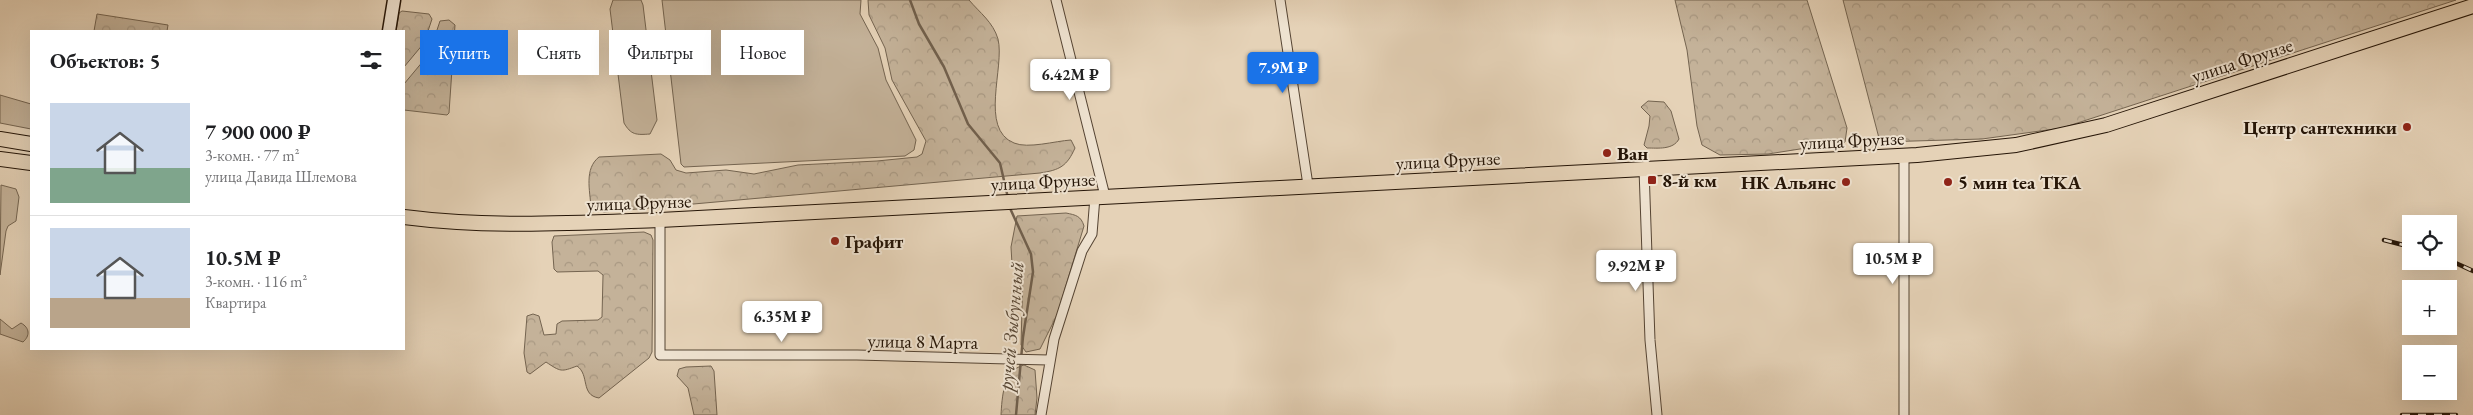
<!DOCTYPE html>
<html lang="ru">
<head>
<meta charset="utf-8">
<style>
  body { margin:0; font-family:"EB Garamond",serif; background:#f2f2f2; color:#202124; height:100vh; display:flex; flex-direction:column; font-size:19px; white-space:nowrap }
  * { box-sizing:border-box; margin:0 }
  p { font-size:16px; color:#757577 }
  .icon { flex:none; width:28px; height:28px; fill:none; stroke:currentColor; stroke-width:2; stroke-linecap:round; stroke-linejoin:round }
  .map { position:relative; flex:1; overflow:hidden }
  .details { position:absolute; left:30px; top:30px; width:375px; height:320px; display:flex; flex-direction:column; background:#fff; border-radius:0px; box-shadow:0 5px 20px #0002 }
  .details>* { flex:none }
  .guide { position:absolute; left:420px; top:30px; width:475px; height:45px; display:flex; gap:10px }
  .tools { position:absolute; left:2402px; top:215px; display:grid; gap:10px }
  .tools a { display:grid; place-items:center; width:55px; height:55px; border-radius:0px; background:#fff; box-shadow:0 5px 20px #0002; font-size:25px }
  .price { position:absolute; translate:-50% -42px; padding:0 11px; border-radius:5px; background:#fff; color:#222; font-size:16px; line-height:32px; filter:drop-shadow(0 1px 2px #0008) }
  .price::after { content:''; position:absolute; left:50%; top:30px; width:15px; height:11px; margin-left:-8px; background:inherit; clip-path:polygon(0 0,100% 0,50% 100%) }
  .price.current { background:#1a73e8; color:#fff }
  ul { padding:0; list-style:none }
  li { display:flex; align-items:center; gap:15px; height:125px; padding:0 20px }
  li+li { border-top:1px solid #e0e0e0 }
  li span { display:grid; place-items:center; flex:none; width:140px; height:100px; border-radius:0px; color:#555 }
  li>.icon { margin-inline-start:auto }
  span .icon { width:60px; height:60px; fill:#fffc; stroke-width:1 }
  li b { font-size:21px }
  h2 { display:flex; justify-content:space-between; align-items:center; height:60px; padding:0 20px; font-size:21px }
  .pill { padding:0 18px; border-radius:0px; background:#fff; box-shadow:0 5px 20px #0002; font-size:18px; line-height:45px }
  .pill.current { background:#1a73e8; color:#fff }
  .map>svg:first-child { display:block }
  .grass { fill:#c4b299; stroke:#746450 }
  .forest { fill:url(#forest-crowns); stroke:#746450 }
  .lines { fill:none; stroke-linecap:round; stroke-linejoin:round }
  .stream { stroke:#71604d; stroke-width:2.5 }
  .street-casing { stroke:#543; stroke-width:11 }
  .secondary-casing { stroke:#251507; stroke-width:15 }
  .primary-casing { stroke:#251507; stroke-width:16 }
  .street { stroke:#eee2d0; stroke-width:9 }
  .secondary { stroke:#eee2d0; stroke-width:12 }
  .primary { stroke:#e5d2b7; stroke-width:14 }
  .rail-casing { stroke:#251507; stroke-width:4.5 }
  .rail { stroke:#eee2d0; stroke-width:2.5; stroke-dasharray:8; stroke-linecap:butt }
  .poi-dot { fill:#8f2418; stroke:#eee2d0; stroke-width:2 }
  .labels { text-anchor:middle; stroke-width:4; stroke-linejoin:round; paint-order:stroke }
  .street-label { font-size:19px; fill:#251507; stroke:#eee2d0 }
  .poi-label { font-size:19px; font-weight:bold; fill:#251507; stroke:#eee2d0; text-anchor:start }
  .water-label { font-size:20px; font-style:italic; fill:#584735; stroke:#eee2d0 }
</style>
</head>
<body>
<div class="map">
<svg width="2473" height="415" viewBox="0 0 2473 415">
  <defs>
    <pattern id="forest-crowns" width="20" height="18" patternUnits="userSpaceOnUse" patternTransform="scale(1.25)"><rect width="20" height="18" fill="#c4b299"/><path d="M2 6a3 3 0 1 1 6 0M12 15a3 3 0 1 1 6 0" fill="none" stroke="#a89882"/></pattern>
  </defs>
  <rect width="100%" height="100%" fill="#e5d2b7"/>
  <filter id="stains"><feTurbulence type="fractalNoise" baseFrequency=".004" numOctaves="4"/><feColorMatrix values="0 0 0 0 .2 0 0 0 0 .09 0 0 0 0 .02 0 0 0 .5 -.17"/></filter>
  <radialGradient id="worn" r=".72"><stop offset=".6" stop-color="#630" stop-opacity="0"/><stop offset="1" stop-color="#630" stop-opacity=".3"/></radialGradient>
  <path class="grass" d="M613 0H641L643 5 657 120 650 134C636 135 631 135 624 123L610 9Z
    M662 0H861L860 14 878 48 886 80 916 140 914 150 905 156 684 167 681 164Z
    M0 95 31 104V129L0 123Z
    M1 185 16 189 19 197 16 221 8 226 6 231 0 275Z
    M0 319 12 329 21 323C30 328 30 336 23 342L0 334Z"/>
  <path class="forest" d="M868 0H969C980 13 993 22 998 39 1005 67 979 129 1014 143 1028 149 1055 141 1071 140L1075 148C1067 166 1060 170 1040 173L604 212 591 208C590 190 584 169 599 157L661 154 670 160 676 170 686 173 726 170 754 174 798 165 877 161 917 157 922 154 926 141 892 80 885 48 869 15Z
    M1675 0H1807L1847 128 1845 142 1837 148 1819 146 1768 154 1720 155 1702 145 1697 126 1687 50Z
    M1843 0H2456L2062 128 1982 139 1880 142Z
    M402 11 429 14 432 19 424 43 404 67V31H396L399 13Z
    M97 14 168 25 167 31H94Z
    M449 20 455 25 449 113 447 115 404 110V84L429 54 440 21Z
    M1648 101 1664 102 1671 111 1679 139C1673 150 1658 148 1647 148L1644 145 1649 126 1650 116 1641 107Z
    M1066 213C1076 215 1081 216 1084 226L1057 315 1040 349 1026 352 1021 345 1023 270 1021 268 1012 264 1011 247 1017 216Z
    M644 232 651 235 653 240 652 352 649 358 599 398C580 395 590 375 577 366 561 372 561 372 546 362L530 374 527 372 524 353 527 316 533 314 539 316 544 335 556 334 557 324 562 321 598 320 602 317 603 275 598 271 557 272 554 269 552 242 554 236Z
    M1024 365 1035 370 1037 398 1035 415H1001C1002 398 1003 370 1024 365Z
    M711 366 714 371 717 415H694L688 388 677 376 679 369 686 367Z"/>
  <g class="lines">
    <path class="stream" d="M910 0 919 24 944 67 968 124 1000 163 1008 198
      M1009 206 1031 254 1033 272 1023 337 1016 415"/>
    <defs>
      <path id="street" d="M1056 0 1105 196
        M1280 0 1308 185
        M1644 169 1650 340 1657 415
        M660 220V355H857L1049 360
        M1041 415 1054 339 1082 251 1092 234 1095 197
        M1904 415V156"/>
      <path id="secondary" d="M389 31 394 0"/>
      <path id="primary" d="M0 139 31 144
        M0 159 31 163
        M404 217C489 228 574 223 660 220L1917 155 2016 145 2106 125 2473 6"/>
    </defs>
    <use href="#street" class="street-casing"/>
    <use href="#secondary" class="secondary-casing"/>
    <use href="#primary" class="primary-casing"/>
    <use href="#street" class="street"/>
    <use href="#secondary" class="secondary"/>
    <use href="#primary" class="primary"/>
    <defs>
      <path id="rail" d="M2384 240 2411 247
        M2449 260 2473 271
        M2402 415H2456"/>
    </defs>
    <use href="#rail" class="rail-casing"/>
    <use href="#rail" class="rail"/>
  </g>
  <g class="poi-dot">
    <circle cx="2407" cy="127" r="5"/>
    <circle cx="1607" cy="153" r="5"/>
    <rect x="1647" y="175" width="10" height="10" rx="2.5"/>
    <circle cx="1846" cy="182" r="5"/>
    <circle cx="1948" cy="182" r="5"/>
    <circle cx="835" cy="241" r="5"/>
  </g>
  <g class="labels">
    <g class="street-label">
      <text transform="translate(2242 60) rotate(-18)" y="7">улица Фрунзе</text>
      <text transform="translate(1852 140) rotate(-3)" y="7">улица Фрунзе</text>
      <text transform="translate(1448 160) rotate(-3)" y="7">улица Фрунзе</text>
      <text transform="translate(1043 181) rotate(-3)" y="7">улица Фрунзе</text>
      <text transform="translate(639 202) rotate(-2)" y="7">улица Фрунзе</text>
      <text transform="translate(923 341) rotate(1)" y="7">улица 8 Марта</text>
    </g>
    <g class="poi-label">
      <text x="2397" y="134" text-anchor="end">Центр сантехники</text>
      <text x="1617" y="160">Ван</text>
      <text x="1662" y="187">8-й км</text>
      <text x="1836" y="189" text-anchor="end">НК Альянс</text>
      <text x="1958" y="189">5 мин tea TKA</text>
      <text x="845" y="248">Графит</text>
    </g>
    <g class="water-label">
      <text transform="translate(1011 326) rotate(-85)" y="7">ручей Зыбунный</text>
    </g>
  </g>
  <rect width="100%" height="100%" filter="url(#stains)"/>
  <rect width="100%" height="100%" fill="url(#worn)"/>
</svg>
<div class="tools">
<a><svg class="icon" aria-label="locate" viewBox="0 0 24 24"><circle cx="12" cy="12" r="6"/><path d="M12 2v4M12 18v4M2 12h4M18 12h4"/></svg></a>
<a>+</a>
<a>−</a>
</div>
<b class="price current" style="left:1283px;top:94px">7.9M ₽</b>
<b class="price" style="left:1070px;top:101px">6.42M ₽</b>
<b class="price" style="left:1893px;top:285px">10.5M ₽</b>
<b class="price" style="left:1636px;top:292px">9.92M ₽</b>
<b class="price" style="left:782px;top:343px">6.35M ₽</b>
<div class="guide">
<a class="pill current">Купить</a>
<a class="pill">Снять</a>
<a class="pill">Фильтры</a>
<a class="pill">Новое</a>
</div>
<section class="details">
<h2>Объектов: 5<svg class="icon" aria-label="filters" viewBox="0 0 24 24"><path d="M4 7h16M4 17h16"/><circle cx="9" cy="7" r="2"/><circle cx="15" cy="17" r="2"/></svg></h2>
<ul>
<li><span style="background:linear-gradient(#c9d6e8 65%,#7fa58c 0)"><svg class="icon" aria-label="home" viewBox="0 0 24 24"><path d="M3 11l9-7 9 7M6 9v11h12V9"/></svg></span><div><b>7 900 000 ₽</b><p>3-комн. · 77 m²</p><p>улица Давида Шлемова</p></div></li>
<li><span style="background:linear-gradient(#c9d6e8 70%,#b9a48a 0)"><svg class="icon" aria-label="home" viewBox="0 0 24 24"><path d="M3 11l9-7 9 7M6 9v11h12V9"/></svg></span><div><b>10.5M ₽</b><p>3-комн. · 116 m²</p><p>Квартира</p></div></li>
</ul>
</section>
</div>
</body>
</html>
